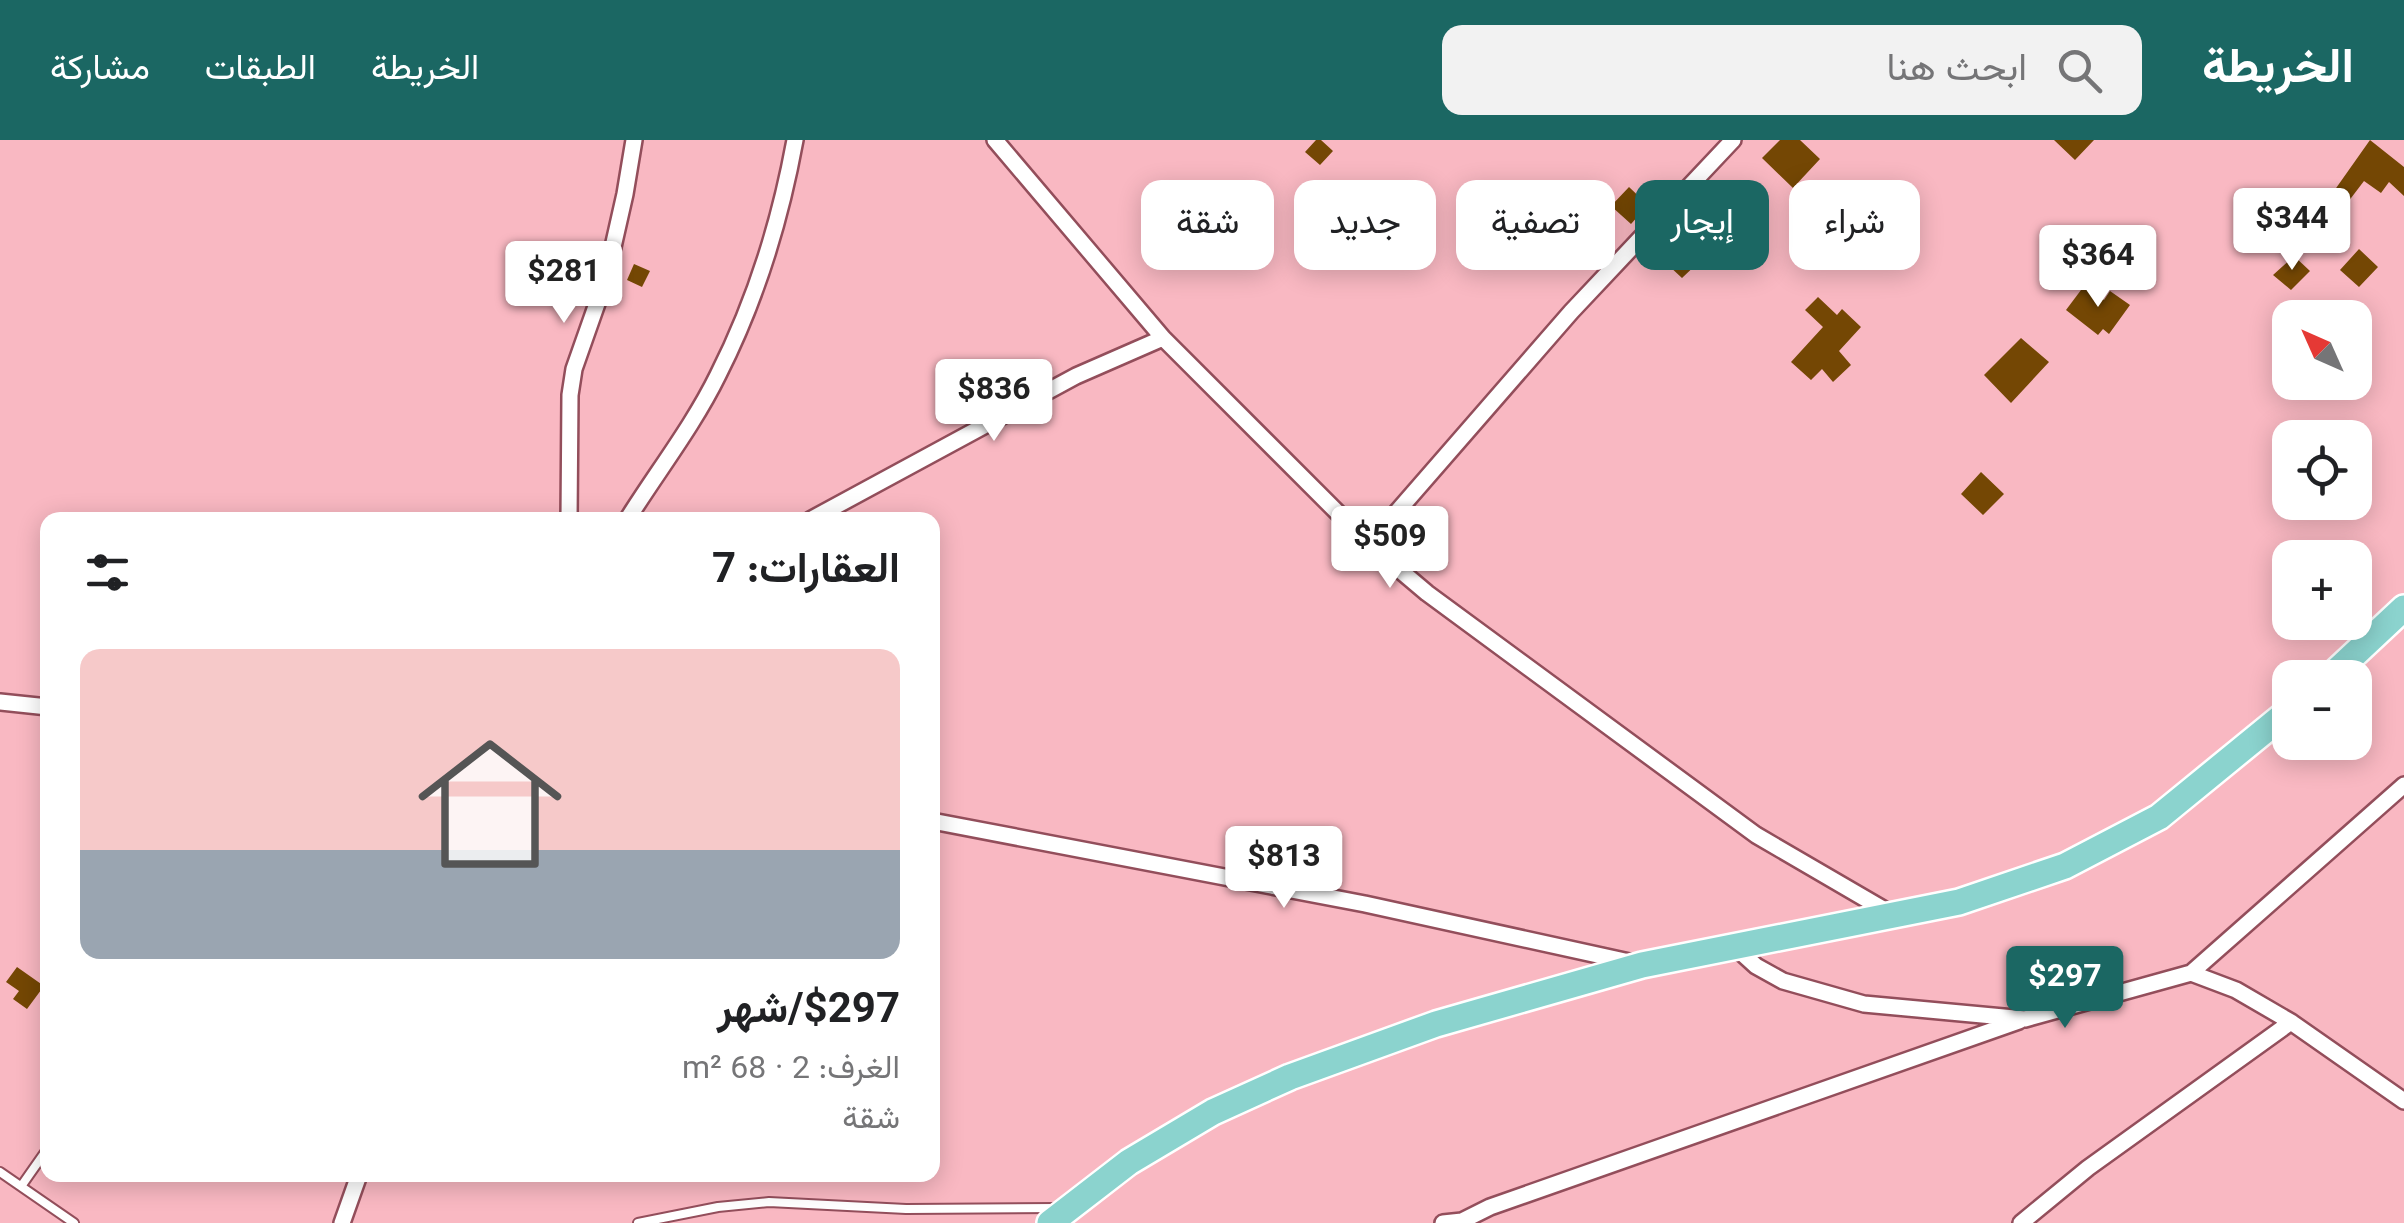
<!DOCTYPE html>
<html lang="ar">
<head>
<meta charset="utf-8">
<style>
  body { margin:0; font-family:Georgia,Vazirmatn,serif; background:#f2f2f2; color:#202124; direction:rtl; height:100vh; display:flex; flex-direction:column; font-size:38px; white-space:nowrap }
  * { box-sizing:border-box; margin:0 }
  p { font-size:32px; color:#757577 }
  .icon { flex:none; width:55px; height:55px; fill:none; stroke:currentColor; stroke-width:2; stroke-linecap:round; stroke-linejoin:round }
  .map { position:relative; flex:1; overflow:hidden; direction:ltr }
  .details { position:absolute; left:40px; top:372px; width:900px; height:670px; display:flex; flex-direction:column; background:#fff; border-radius:20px; box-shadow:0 5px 25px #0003; direction:rtl }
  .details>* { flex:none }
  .top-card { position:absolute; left:970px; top:40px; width:950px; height:90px; direction:rtl; display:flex; gap:20px }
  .needle { width:65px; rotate:315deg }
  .tools { position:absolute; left:2272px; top:160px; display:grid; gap:20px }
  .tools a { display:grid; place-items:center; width:100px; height:100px; border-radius:20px; background:#fff; box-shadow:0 5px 25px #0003; font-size:50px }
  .price { position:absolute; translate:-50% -85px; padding:0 22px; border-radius:10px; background:#fff; color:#222; font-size:32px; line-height:65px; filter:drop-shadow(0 2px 5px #0008) }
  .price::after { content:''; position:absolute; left:50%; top:60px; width:30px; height:22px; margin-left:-15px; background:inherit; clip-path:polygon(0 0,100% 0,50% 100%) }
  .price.selected { background:#1b6763; color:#fff }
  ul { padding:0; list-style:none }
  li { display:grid; align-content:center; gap:20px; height:530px; padding:0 40px }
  li span { display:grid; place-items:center; height:310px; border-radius:20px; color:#555 }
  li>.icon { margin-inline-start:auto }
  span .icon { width:180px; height:180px; fill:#fffc; stroke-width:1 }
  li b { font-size:42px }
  h2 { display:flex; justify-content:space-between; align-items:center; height:120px; padding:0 40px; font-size:42px }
  .pill { padding:0 35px; border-radius:20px; background:#fff; box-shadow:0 5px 25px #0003; font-size:35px; line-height:90px }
  .pill.selected { background:#1b6763; color:#fff }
  header { display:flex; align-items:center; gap:60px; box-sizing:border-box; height:140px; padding:0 50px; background:#1b6763; color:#fff }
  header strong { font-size:48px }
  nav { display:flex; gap:55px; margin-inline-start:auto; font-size:35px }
  .search { width:700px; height:90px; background:#f2f2f2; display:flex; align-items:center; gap:25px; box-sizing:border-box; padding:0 35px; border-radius:20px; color:#757577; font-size:38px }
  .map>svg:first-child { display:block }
  .building { fill:#744704 }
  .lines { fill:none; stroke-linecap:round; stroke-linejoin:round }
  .lane-casing { stroke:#934e5b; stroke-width:12 }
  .street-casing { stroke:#934e5b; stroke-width:20 }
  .primary-casing { stroke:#fff; stroke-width:30 }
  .lane { stroke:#fff; stroke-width:8 }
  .street { stroke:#fff; stroke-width:15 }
  .primary { stroke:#8bd3ce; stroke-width:25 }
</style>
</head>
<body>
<header>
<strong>الخريطة</strong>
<div class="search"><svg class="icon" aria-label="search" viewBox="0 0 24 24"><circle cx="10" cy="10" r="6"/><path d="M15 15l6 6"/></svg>ابحث هنا</div>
<nav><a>الخريطة</a><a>الطبقات</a><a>مشاركة</a></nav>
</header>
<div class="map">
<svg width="2404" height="1083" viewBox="0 0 2404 1083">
  <rect width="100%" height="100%" fill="#f9b8c2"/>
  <path class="building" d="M1316 0H1321L1333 11 1320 25 1305 12Z
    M1780 0H1800L1820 19 1793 48 1762 18Z
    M2054 0H2094L2075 20Z
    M2370 0 2404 27V56L2389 42 2381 53 2364 41 2348 62 2334 51Z
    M1740 46 1760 64 1682 138 1668 125 1692 100 1688 97Z
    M1629 47 1648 65 1631 84 1611 66Z
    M2359 109 2378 127 2359 147 2340 130Z
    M2294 116 2310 131 2291 150 2273 135Z
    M634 124 650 131 642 147 627 140Z
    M2084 146 2104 160 2110 151 2130 165 2109 194 2103 189 2098 195 2066 170Z
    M1818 157 1837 175 1842 169 1861 187 1839 211 1851 225 1833 242 1822 229 1811 240 1791 222 1823 187 1805 170Z
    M2021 198 2049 222 2011 263 1984 235Z
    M1981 332 2004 354 1983 375 1961 354Z
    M17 827 44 846 27 869 13 859 19 851 6 842Z"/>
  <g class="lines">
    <defs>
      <path id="lane" d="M0 1032 74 1083
        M22 1045 48 1008
        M638 1083 718 1067 769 1062 906 1069 1056 1068"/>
      <path id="street" d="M995 0 1163 198 1369 404 1427 453 1756 695 1895 776
        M569 380 570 255 574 229 606 138 625 54 634 0
        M627 380C657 332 693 286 718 235 756 160 780 82 795 0
        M810 380 1076 236 1163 198
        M1369 404 1571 172 1733 0
        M0 562 48 567
        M932 681 1365 764 1634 823
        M1734 806 1756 826 1783 841 1864 864 2025 879 2191 833 2236 850 2291 882 2404 961
        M2191 833 2404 645
        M342 1083 359 1035
        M1443 1083 1462 1081 1490 1067 2019 881
        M2021 1083 2088 1028 2291 882"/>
      <path id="primary" d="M2329 538 2404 468
        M1050 1083 1129 1022 1213 972 1290 937 1436 884 1642 825 1959 762 2065 726 2159 677 2290 570"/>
    </defs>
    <use href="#lane" class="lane-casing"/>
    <use href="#street" class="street-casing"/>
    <use href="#primary" class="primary-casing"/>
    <use href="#lane" class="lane"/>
    <use href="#street" class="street"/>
    <use href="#primary" class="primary"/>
  </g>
</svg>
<div class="tools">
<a><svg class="needle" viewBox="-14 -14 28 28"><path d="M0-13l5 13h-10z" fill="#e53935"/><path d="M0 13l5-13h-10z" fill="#757577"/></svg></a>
<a><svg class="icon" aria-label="locate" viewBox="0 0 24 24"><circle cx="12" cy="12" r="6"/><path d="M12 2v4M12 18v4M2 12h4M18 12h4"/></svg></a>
<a>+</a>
<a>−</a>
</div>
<b class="price" style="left:2292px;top:133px">$344</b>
<b class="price" style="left:2098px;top:170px">$364</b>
<b class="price" style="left:564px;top:186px">$281</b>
<b class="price" style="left:994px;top:304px">$836</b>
<b class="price" style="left:1390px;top:451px">$509</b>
<b class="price" style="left:1284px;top:771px">$813</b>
<b class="price selected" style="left:2065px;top:891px">$297</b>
<div class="top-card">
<a class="pill">شراء</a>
<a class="pill selected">إيجار</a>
<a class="pill">تصفية</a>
<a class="pill">جديد</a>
<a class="pill">شقة</a>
</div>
<section class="details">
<h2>العقارات: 7<svg class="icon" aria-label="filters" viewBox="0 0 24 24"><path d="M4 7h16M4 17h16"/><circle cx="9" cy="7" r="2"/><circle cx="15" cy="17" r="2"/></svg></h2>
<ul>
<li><span style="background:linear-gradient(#f6c9c9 65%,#9aa5b1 0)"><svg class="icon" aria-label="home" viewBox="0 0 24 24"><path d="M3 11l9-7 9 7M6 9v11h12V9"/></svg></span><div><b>$297/شهر</b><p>الغرف: 2 · 68 m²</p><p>شقة</p></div></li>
</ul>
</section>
</div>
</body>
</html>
